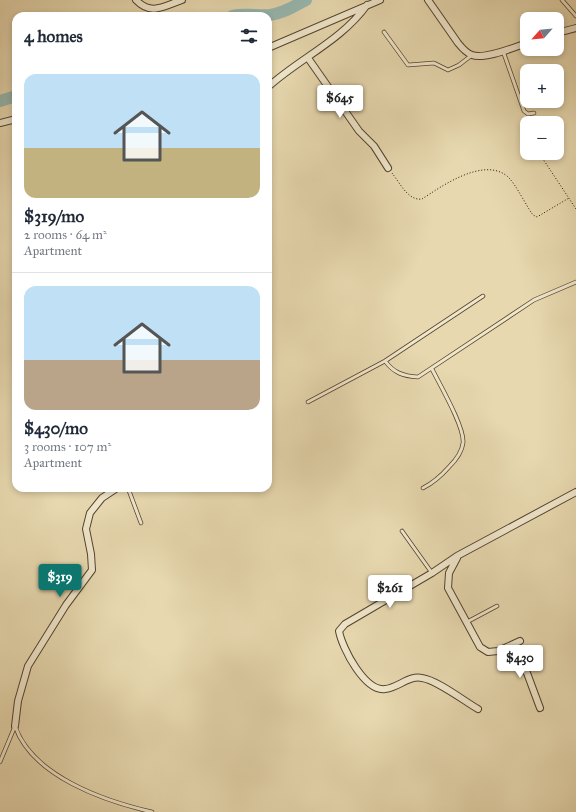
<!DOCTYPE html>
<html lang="en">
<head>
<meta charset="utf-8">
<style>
  body { margin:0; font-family:"IM FELL Great Primer",serif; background:#f6f6f7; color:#1f2937; height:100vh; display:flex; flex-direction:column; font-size:15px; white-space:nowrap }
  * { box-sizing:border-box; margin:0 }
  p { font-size:13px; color:#747a83 }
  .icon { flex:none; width:22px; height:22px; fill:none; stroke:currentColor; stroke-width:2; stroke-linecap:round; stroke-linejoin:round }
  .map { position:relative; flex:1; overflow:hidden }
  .panel { position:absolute; left:12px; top:12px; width:260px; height:480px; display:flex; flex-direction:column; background:#fff; border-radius:12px; box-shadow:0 2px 6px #0003 }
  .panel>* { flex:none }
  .needle { width:26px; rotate:243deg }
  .buttons { position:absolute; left:520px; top:12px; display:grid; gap:8px }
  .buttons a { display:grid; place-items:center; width:44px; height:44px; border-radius:8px; background:#fff; box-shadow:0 2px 6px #0003; font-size:20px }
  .price { position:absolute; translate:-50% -34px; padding:0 9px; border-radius:4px; background:#fff; color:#222; font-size:13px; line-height:26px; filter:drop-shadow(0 1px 2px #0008) }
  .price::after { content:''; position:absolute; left:50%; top:24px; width:12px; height:9px; margin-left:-6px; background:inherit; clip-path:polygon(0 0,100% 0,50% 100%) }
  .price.on { background:#0f766e; color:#fff }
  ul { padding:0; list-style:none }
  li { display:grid; align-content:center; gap:8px; height:212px; padding:0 12px }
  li+li { border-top:1px solid #e0e1e3 }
  li span { display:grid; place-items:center; height:124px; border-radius:12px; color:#555 }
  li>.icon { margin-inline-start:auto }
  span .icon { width:72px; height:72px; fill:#fffc; stroke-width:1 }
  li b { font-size:17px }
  h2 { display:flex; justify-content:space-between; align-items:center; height:48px; padding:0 12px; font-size:17px }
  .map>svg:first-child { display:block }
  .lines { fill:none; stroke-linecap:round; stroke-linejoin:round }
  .river { stroke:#97b9b1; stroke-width:12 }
  .lane-casing { stroke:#55432c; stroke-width:4.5 }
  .street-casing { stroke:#55432c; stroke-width:8 }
  .path { stroke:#241100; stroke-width:1; stroke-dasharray:1 2; stroke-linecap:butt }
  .lane { stroke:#efe6cb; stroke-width:3 }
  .street { stroke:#efe6cb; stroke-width:6 }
</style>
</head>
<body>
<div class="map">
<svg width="576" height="812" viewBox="0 0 576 812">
  <rect width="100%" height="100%" fill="#e7d8af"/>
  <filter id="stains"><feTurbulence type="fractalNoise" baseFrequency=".005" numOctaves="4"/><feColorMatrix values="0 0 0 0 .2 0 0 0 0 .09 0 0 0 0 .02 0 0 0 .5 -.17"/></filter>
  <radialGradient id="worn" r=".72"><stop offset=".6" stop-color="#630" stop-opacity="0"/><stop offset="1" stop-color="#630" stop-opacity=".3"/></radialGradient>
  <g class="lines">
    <path class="river" d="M232 16C245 13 257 16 270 15 284 13 295 6 306 0
      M0 101 16 96"/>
    <defs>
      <path id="lane" d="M562 0 576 16
        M384 32 408 65 434 63 448 70 459 65 472 55
        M503 51 524 111 528 114 534 113
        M385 361C394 373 403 376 418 377L534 300 576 282
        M308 402 385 361 483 296
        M128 488 141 523
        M423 488C433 483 441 476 449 467 455 461 462 452 463 443 465 428 440 385 432 369
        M402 531 432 573
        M467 622 497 606
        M15 726C32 776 104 801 152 812
        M0 762 15 726"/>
      <path id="street" d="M136 0C151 16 164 6 182 0
        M428 0 458 43C462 48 466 53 472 55 484 60 515 47 527 43
        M557 33 576 28
        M268 48 380 0
        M308 58 359 131 374 146 388 168
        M268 87C300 58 341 41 367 5
        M0 123 16 119
        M457 558 449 573 448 588 480 647 488 652 498 651 520 641
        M508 648 527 673 540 708
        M478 709C464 701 437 680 422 678 409 675 398 688 385 689 365 692 342 648 339 631L345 624 432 573 457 556 576 492
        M15 726 18 701 28 666 66 605 92 570 91 554 86 529 90 513 102 498 117 488"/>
    </defs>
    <use href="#lane" class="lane-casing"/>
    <use href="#street" class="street-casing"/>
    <path class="path" d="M539 153 576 209
      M392 173C400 183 408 201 422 199 442 186 483 157 507 176 516 184 525 204 533 215L537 217 569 198"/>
    <use href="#lane" class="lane"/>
    <use href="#street" class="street"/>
  </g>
  <rect width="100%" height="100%" filter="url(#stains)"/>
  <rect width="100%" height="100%" fill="url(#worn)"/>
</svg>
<div class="buttons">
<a><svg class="needle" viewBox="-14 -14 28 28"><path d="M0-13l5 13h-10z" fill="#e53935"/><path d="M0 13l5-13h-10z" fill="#747a83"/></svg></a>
<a>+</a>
<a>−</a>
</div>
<b class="price" style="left:340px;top:119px">$645</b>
<b class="price on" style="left:60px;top:598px">$319</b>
<b class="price" style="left:390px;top:609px">$261</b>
<b class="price" style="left:520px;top:679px">$430</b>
<section class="panel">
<h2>4 homes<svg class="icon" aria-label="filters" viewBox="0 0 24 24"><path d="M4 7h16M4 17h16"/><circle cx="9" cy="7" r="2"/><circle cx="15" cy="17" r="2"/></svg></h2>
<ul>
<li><span style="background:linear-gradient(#bfe0f5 60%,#c2b280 0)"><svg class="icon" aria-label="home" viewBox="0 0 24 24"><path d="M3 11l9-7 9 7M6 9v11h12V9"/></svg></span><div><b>$319/mo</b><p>2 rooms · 64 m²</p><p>Apartment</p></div></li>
<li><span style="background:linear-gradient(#bfe0f5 60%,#b9a48a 0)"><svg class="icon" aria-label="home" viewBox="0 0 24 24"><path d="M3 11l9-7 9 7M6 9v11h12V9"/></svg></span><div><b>$430/mo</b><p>3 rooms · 107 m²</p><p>Apartment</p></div></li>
</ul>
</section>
</div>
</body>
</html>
